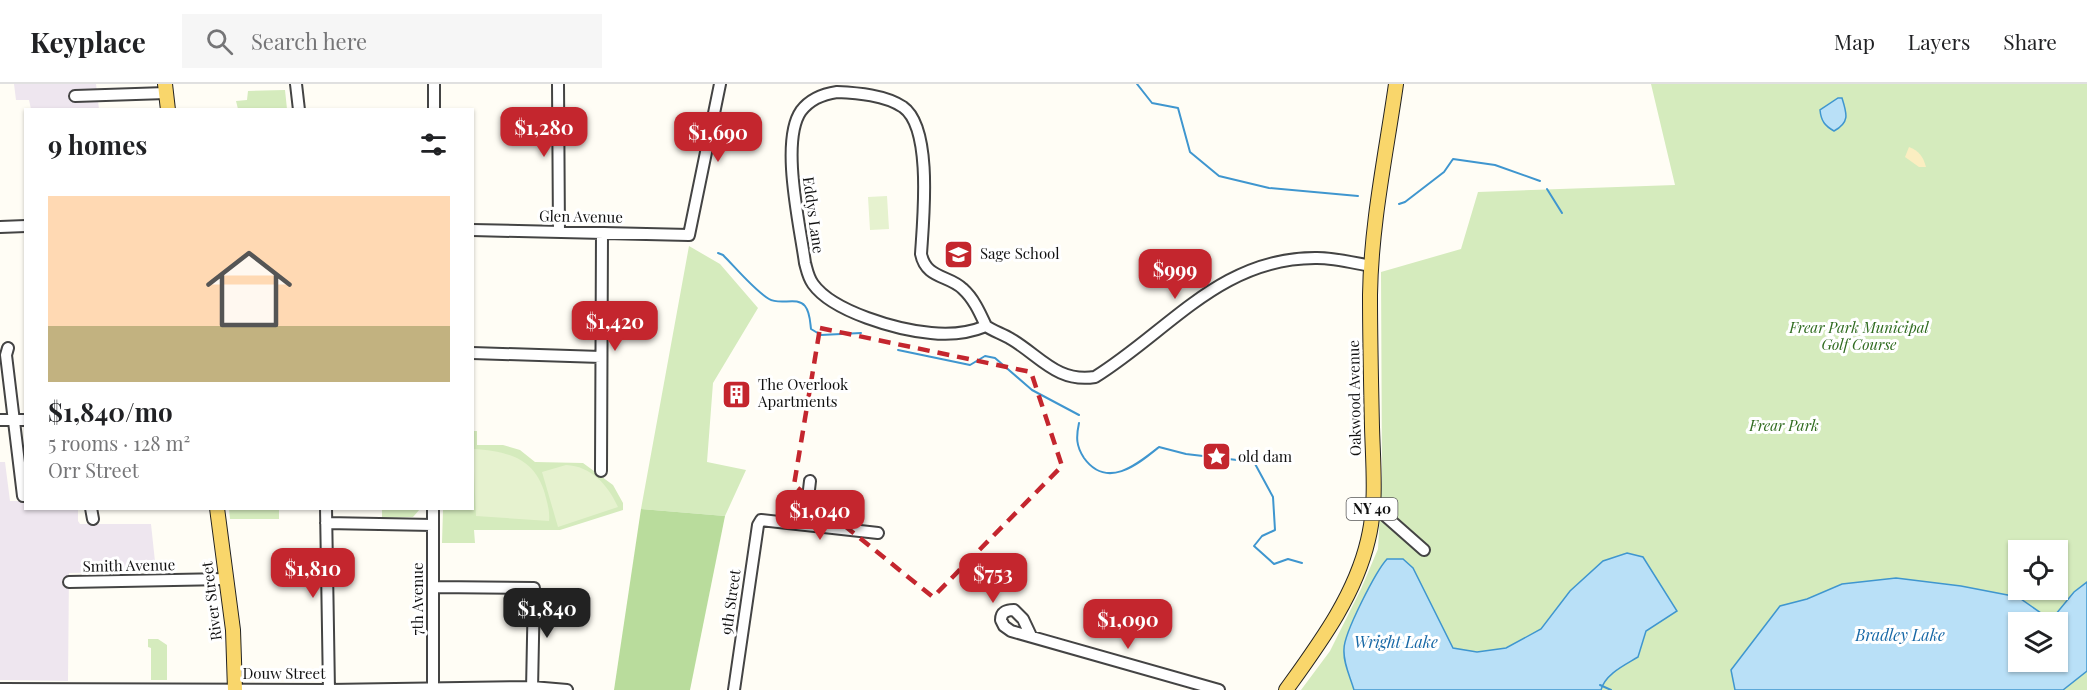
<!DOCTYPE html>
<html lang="en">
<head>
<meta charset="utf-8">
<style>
  body { margin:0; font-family:"Playfair Display",serif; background:#f6f6f6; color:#202124; height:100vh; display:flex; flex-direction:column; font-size:22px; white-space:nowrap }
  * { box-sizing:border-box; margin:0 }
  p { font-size:20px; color:#757577 }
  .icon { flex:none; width:33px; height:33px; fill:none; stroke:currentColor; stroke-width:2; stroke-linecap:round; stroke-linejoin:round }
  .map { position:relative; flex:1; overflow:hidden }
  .drawer { position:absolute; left:24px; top:24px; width:450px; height:402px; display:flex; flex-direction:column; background:#fff; border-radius:0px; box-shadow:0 2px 4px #0004 }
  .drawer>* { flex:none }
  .buttons { position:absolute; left:2008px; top:456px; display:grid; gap:12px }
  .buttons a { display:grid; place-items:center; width:60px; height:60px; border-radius:0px; background:#fff; box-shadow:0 2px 4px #0004; font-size:30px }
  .price { position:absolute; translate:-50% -51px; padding:0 14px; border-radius:12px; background:#c4262e; color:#fff; font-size:20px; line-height:39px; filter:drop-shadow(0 2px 3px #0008) }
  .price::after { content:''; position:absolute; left:50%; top:36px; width:18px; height:14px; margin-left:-9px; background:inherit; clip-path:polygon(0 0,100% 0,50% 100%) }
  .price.on { background:#222; color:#fff }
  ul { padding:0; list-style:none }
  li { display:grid; align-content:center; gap:12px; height:318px; padding:0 24px }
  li+li { border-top:2px solid #e0e0e0 }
  li span { display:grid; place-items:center; height:186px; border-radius:0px; color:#555 }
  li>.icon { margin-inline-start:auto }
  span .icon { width:108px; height:108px; fill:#fffc; stroke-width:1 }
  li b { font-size:26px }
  h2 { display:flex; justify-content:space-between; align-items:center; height:72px; padding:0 24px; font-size:26px }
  header { display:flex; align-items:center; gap:36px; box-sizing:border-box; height:84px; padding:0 30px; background:#fff; border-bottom:2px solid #e0e0e0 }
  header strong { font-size:28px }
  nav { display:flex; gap:33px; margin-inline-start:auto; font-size:21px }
  .search { width:420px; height:54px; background:#f6f6f6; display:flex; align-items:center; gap:15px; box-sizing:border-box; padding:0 21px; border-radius:0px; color:#757577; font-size:22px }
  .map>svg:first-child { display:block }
  .industrial { fill:#eee6ef }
  .green { fill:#d5ebbd; fill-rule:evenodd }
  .forest { fill:#b9dc9c }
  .sand { fill:#fbeec1 }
  .pitch { fill:#e6f2cf }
  .water { fill:#b9e0f7; stroke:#3f96cf; stroke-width:1.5; fill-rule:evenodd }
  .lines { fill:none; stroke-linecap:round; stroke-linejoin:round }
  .stream { stroke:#3f96cf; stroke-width:2 }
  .minor-casing { stroke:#444; stroke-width:14 }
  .major-casing { stroke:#222; stroke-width:16 }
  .minor { stroke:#fff; stroke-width:10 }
  .major { stroke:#f9d66b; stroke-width:14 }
  .marked { fill:none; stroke:#c4262e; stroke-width:4.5; stroke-dasharray:12 8; stroke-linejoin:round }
  .labels { text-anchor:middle; stroke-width:6; stroke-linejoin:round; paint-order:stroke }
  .shield { fill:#fff; stroke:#585858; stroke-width:1.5 }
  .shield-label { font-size:14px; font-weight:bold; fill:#111 }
  .street-label { font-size:15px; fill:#111; stroke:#fff }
  .poi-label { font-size:15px; fill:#111; stroke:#fff; text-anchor:start }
  .park-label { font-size:15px; font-style:italic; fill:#2f6b1f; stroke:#fff }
  .water-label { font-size:16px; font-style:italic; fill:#1768a6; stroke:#fff }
</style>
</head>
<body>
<header>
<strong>Keyplace</strong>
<div class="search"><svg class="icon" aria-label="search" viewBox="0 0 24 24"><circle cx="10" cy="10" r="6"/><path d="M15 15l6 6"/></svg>Search here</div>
<nav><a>Map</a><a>Layers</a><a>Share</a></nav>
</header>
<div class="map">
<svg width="2087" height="606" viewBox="0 0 2087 606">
  <rect width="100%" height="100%" fill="#fffdf5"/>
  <path class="industrial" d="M14 0H96L99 25H31L29 16H16Z
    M0 378H5L10 417H25L26 424 78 425V437L80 440H151L156 487 69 489 68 597 0 596Z"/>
  <path class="green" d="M1651 0H2087V606H1301L1330 567 1361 505 1378 465 1382 392 1381 188 1461 165 1478 108 1675 101ZM2019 466H2058V506H2019ZM2019 538H2058V578H2019Z
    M285 6 287 25H238L236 17 247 16 248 7Z
    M689 162 720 180 758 224 713 299 707 378 746 386 725 432 641 425Z
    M473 347H477V361H503L520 366 535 378 583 379 613 401 623 419V426L560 446H474L475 459H442L443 425 472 424Z
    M229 425H279V435H230Z
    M382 425V424L420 425 413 433 382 434Z
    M148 555H158L167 561V596H151V564L148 563Z"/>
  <path class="forest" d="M641 425 725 432 690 606H614Z"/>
  <path class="sand" d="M1909 63C1919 67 1923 72 1926 83H1919L1905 73Z"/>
  <path class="pitch" d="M887 112 889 145 870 146 868 113Z
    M473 365C509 367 537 375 546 414 548 422 550 429 549 437L476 432Z
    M566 381C591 382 608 401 618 423L558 443 542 388Z"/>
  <path class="water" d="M1838 14H1842C1847 30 1850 38 1834 47 1825 42 1821 37 1820 26Z
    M1627 469 1643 473 1677 527 1646 547 1638 573C1625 581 1605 590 1601 606H1354C1350 592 1343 579 1344 565 1344 549 1376 487 1387 475H1403L1413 484 1453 564 1477 568 1506 564 1541 545 1570 507 1603 477Z
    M1896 494 1961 502 2018 513 2051 536 2074 508 2087 498V587L2063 606H1735L1731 586 1780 522 1807 515 1842 500ZM2058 538V578H2019V538Z"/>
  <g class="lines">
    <path class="stream" d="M1137 0 1152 19 1178 24 1190 68 1219 92 1269 104 1358 112
      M1547 105 1562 129
      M1399 120 1405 118 1444 88 1453 75 1495 81 1540 97
      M718 169 723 171C735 183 755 207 769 215 780 222 797 212 805 222 810 228 810 237 811 245L821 251 861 249
      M898 266 970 281 985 272 995 274 1032 306 1079 331
      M1079 339C1076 353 1076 362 1084 374 1107 406 1138 380 1159 363L1186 370 1254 378 1273 413 1275 446 1262 452 1254 462 1274 480 1288 475 1302 479
      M1600 601 1611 606"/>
    <defs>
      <path id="minor" d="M296 0 299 26
        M558 0 559 148
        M837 8C858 9 885 11 903 23 933 44 923 137 921 170 926 195 949 191 963 205 974 215 980 229 986 242 969 249 949 251 931 249 898 246 833 228 813 200 808 193 807 186 805 179 800 142 780 57 801 27 810 15 823 10 837 8Z
        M75 12 166 9
        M434 26V0
        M0 143 26 142
        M472 146 689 151 720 0
        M986 242C993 247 1003 250 1011 255 1040 272 1057 299 1095 293 1169 247 1221 173 1317 174 1335 174 1354 179 1371 182
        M8 264 6 271 23 412
        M472 269 601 273
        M0 336H26
        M601 387 602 149
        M1373 421 1424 466
        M91 424 93 435
        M326 424 329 606
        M326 439 433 441
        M805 440 810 397
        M69 498 226 495
        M433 503 534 504 532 606
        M1031 552 1023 535 1014 526C1007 526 1001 528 1001 536L1004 542 1011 547 1219 606
        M0 605 329 606 532 603 567 606
        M433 606V424
        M734 606 758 441 761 436 878 449"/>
      <path id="major" d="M165 0 168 26
        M217 424 233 546 235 606
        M1286 606C1319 560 1355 512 1368 456 1377 420 1373 380 1372 343 1371 299 1370 255 1370 211 1371 140 1386 70 1396 0"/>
    </defs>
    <use href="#minor" class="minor-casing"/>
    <use href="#major" class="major-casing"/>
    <use href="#minor" class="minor"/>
    <use href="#major" class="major"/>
  </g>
  <path class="marked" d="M820 244 1031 288 1062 382 933 513 794 401Z"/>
  <defs>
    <symbol id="school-square" viewBox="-11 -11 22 22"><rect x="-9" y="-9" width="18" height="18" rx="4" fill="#c4262e" stroke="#fff"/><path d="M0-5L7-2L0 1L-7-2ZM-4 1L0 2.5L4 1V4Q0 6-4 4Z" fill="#fff"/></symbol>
    <symbol id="building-square" viewBox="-11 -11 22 22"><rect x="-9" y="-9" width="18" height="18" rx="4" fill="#c4262e" stroke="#fff"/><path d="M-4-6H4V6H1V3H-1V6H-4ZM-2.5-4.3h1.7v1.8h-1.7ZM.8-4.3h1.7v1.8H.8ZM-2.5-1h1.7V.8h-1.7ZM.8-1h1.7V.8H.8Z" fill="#fff"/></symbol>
    <symbol id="sight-square" viewBox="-11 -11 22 22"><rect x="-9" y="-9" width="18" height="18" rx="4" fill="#c4262e" stroke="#fff"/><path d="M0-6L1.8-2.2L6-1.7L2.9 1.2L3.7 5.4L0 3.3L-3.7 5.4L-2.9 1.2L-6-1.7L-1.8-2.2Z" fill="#fff"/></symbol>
  </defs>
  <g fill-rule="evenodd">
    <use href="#school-square" x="942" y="154" width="33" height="33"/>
    <use href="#building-square" x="720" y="294" width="33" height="33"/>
    <use href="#sight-square" x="1200" y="356" width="33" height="33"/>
  </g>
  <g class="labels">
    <rect class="shield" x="1346.5" y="414" width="51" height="22" rx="4.5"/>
    <g class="shield-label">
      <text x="1372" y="430">NY 40</text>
    </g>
    <g class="street-label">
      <text transform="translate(813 131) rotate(82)" y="5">Eddys Lane</text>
      <text transform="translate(581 133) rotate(1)" y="5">Glen Avenue</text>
      <text transform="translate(1355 314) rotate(-91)" y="5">Oakwood Avenue</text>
      <text transform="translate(129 482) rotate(-1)" y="5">Smith Avenue</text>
      <text transform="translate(418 515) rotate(-90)" y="5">7th Avenue</text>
      <text transform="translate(212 517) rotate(-97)" y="5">River Street</text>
      <text transform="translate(731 518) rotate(-82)" y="5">9th Street</text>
      <text x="284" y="595">Douw Street</text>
    </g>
    <g class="poi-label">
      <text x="980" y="175">Sage School</text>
      <text x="758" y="306">The Overlook<tspan x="758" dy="17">Apartments</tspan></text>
      <text x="1238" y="378">old dam</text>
    </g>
    <g class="park-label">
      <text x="1859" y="249">Frear Park Municipal<tspan x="1859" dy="17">Golf Course</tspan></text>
      <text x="1784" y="347">Frear Park</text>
    </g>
    <g class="water-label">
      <text x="1900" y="557">Bradley Lake</text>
      <text x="1396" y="564">Wright Lake</text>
    </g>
  </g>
</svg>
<div class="buttons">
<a><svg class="icon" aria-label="locate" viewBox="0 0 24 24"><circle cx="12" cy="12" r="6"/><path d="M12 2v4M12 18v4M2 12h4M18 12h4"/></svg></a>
<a><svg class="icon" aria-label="layers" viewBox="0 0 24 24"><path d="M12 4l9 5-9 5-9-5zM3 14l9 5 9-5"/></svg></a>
</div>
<b class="price" style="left:544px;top:74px">$1,280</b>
<b class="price" style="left:718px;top:79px">$1,690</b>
<b class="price" style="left:1175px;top:216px">$999</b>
<b class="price" style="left:615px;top:268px">$1,420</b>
<b class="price" style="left:820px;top:457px">$1,040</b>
<b class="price" style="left:313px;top:515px">$1,810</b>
<b class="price" style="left:993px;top:520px">$753</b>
<b class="price on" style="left:547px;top:555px">$1,840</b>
<b class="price" style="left:1128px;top:566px">$1,090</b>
<section class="drawer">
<h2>9 homes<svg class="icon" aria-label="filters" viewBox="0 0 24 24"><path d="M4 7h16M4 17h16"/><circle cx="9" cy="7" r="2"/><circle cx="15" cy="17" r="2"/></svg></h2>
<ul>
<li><span style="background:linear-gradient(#ffd9b3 70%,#c2b280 0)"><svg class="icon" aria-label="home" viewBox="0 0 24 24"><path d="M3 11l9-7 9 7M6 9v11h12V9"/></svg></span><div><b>$1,840/mo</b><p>5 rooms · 128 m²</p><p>Orr Street</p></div></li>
</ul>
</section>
</div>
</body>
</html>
